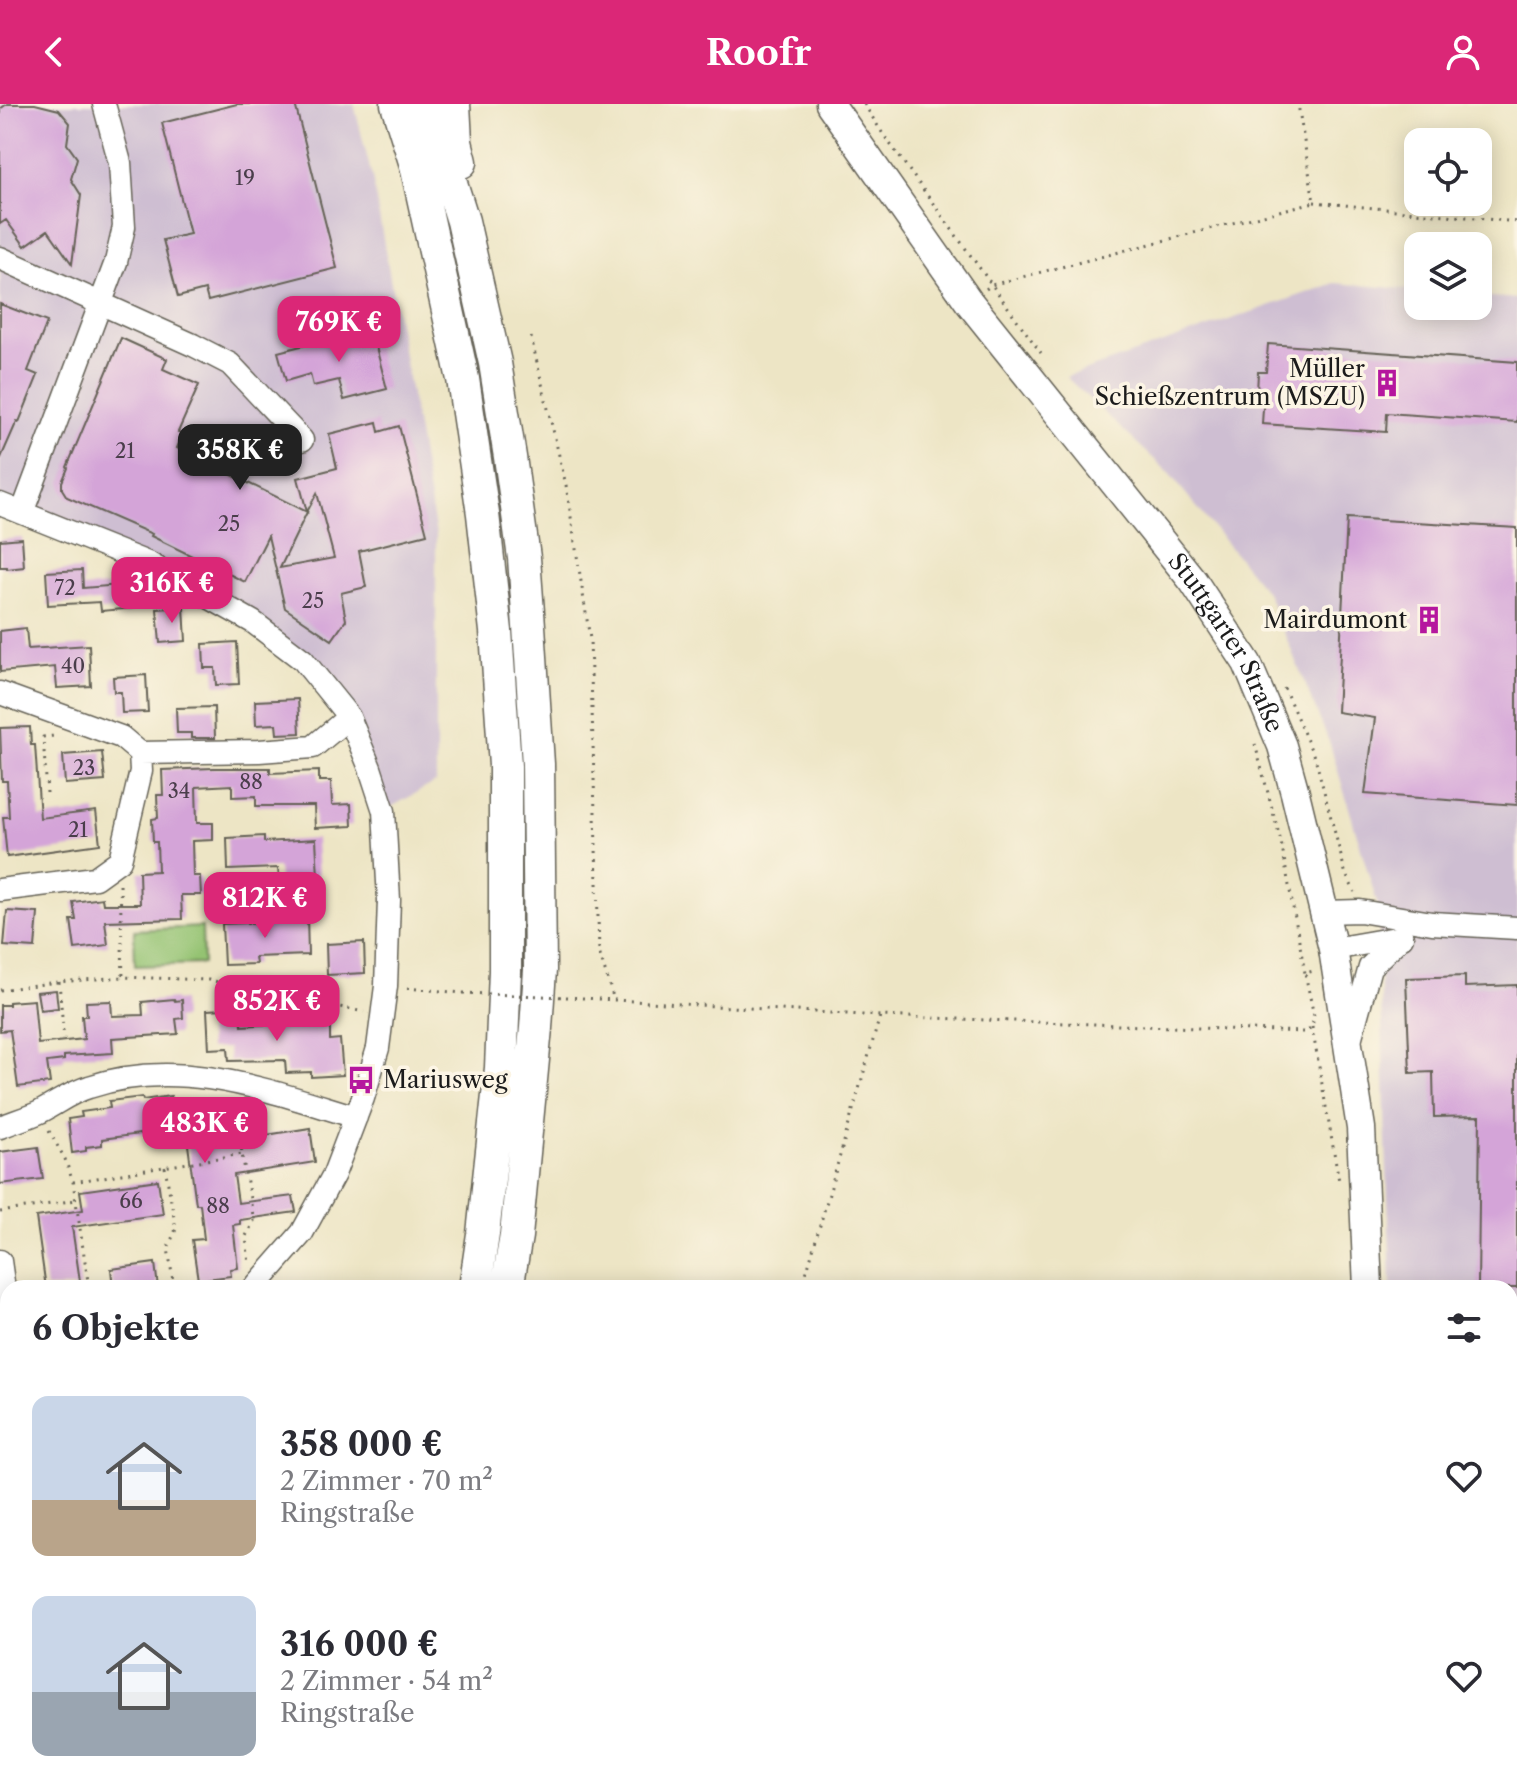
<!DOCTYPE html>
<html lang="de">
<head>
<meta charset="utf-8">
<style>
  body { margin:0; font-family:"Libre Caslon Text",serif; background:#f7f7f7; color:#2b2b33; height:100vh; display:flex; flex-direction:column; font-size:30px; white-space:nowrap }
  * { box-sizing:border-box; margin:0 }
  p { font-size:26px; color:#7c7c81 }
  .icon { flex:none; width:44px; height:44px; fill:none; stroke:currentColor; stroke-width:2; stroke-linecap:round; stroke-linejoin:round }
  .map { position:relative; flex:1; overflow:hidden }
  .sheet { position:absolute; left:0px; top:1176px; width:1518px; height:512px; display:flex; flex-direction:column; background:#fff; border-radius:24px 24px 0 0; box-shadow:0 4px 20px #0003 }
  .sheet>* { flex:none }
  .controls { position:absolute; left:1404px; top:24px; display:grid; gap:16px }
  .controls a { display:grid; place-items:center; width:88px; height:88px; border-radius:16px; background:#fff; box-shadow:0 4px 20px #0003; font-size:40px }
  .price { position:absolute; translate:-50% -68px; padding:0 18px; border-radius:16px; background:#db2777; color:#fff; font-size:26px; line-height:52px; filter:drop-shadow(0 2px 4px #0008) }
  .price::after { content:''; position:absolute; left:50%; top:48px; width:24px; height:18px; margin-left:-12px; background:inherit; clip-path:polygon(0 0,100% 0,50% 100%) }
  .price.selected { background:#222; color:#fff }
  ul { padding:0; list-style:none }
  li { display:flex; align-items:center; gap:24px; height:200px; padding:0 32px }
  li span { display:grid; place-items:center; flex:none; width:224px; height:160px; border-radius:16px; color:#555 }
  li>.icon { margin-inline-start:auto }
  span .icon { width:96px; height:96px; fill:#fffc; stroke-width:1 }
  li b { font-size:34px }
  h2 { display:flex; justify-content:space-between; align-items:center; height:96px; padding:0 32px; font-size:34px }
  header { display:flex; justify-content:space-between; align-items:center; height:104px; padding:0 32px; background:#db2777; color:#fff; font-size:36px; font-weight:800 }
  .map>svg:first-child { display:block }
  .industrial { fill:#cebed2 }
  .green { fill:#94c372; stroke:#587047; stroke-width:2 }
  .building { fill:#d4a4d8; fill-rule:evenodd }
  .lines { fill:none; stroke-linecap:round; stroke-linejoin:round }
  .minor-casing { stroke:#656257; stroke-width:25 }
  .major-casing { stroke:#656257; stroke-width:31 }
  .highway-casing { stroke:#656257; stroke-width:35 }
  .path { stroke:#656257; stroke-width:3; stroke-dasharray:2 6; stroke-linecap:butt }
  .minor { stroke:#fff; stroke-width:22 }
  .major { stroke:#fff; stroke-width:28 }
  .highway { stroke:#fff; stroke-width:32 }
  .path-bridge { stroke:#656257; stroke-width:3; stroke-dasharray:2 6; stroke-linecap:butt }
  .labels { text-anchor:middle; stroke-width:7; stroke-linejoin:round; paint-order:stroke }
  .number-label { font-size:20px; fill:#4a3e4b }
  .poi-label { font-size:24px; fill:#1c1c1c; stroke:#fcf5e5; text-anchor:end }
  .street-label { font-size:24px; fill:#1c1c1c; stroke:#fcf5e5 }
</style>
</head>
<body>
<header><svg class="icon" aria-label="back" viewBox="0 0 24 24"><path d="M15 5l-7 7 7 7"/></svg>Roofr<svg class="icon" aria-label="person" viewBox="0 0 24 24"><circle cx="12" cy="8" r="4"/><path d="M4 21q1-7 8-7t8 7"/></svg></header>
<div class="map">
<svg width="1517" height="1688" viewBox="0 0 1517 1688">
  <rect width="100%" height="100%" fill="#fcf5e5"/>
  <filter id="ink" filterUnits="userSpaceOnUse"><feTurbulence type="fractalNoise" baseFrequency=".0125" numOctaves="2"/><feDisplacementMap in="SourceGraphic" scale="16" xChannelSelector="R" yChannelSelector="G"/><feConvolveMatrix kernelMatrix="1 2 1 2 8 2 1 2 1" color-interpolation-filters="sRGB"/></filter>
  <filter id="wash" filterUnits="userSpaceOnUse"><feTurbulence type="fractalNoise" baseFrequency=".006" numOctaves="4" result="noise"/><feDisplacementMap in="SourceGraphic" scale="32" xChannelSelector="R" yChannelSelector="G"/><feGaussianBlur stdDeviation="1.8" result="paint"/><feColorMatrix in="noise" values="0 0 0 0 0 0 0 0 0 0 0 0 0 0 0 0 0 1.4 0 .05"/><feComposite in="paint" operator="in"/></filter>
  <g filter="url(#wash)">
    <rect width="100%" height="100%" fill="#ede5c5"/>
    <path class="industrial" d="M0 0H354L372 73 436 430V678L384 707 349 613 253 518 0 399Z
      M1335 179 1418 186V202H1478V192L1517 195V1688H1379L1380 1680H1510V1184H1391L1378 802 1330 640 1268 490 1168 368 1066 273Z"/>
    <path class="green" d="M202 823 203 860 135 862 134 826Z"/>
    <g id="blocks">
      <path class="building" d="M7 0H35L59 6 70 19 67 40 77 54 71 75 81 91 72 160 48 126 25 142 6 116 0 120V5Z
        M237 0H295L337 164 208 197 205 186 178 193 163 136 190 130 162 19Z
        M0 200 47 218 28 267 38 271 19 318 17 317 0 356Z
        M371 224 387 285 344 296 339 276 313 282 310 270 286 277 278 248Z
        M121 234 167 255 163 265 199 281 178 328 183 330 177 344 307 408 298 374 337 364 329 330 377 318 379 328 399 322 427 430 359 447 366 483 341 489 346 516 332 536 285 504 268 432 245 478 151 432 152 430 67 393 62 385V378L68 364 67 363ZM317 389 334 454 280 464 307 408Z
        M1268 240 1517 258V318L1387 309 1386 328 1262 320 1264 289H1257L1258 268H1266Z
        M1347 414 1517 424V701L1365 690 1375 614 1337 608Z
        M22 434 24 463 7 465V463H0V436Z
        M82 466 83 484 133 480 135 504 101 507 100 498 48 501 46 468Z
        M184 503 186 537 160 539 157 505Z
        M26 524 28 545 89 541 91 582 57 584 55 563 0 568V527Z
        M237 538 239 580 216 581 215 564H204L203 540Z
        M146 571 148 608 122 609 121 588H114L113 573Z
        M298 595 300 629 277 630 276 620 256 621 255 597Z
        M214 603 215 634H191V629H177L176 604Z
        M30 623 31 641H35L40 714 96 707 100 740 7 753 3 713H9L7 677H2L0 624Z
        M102 648 105 677 65 680 63 651Z
        M214 664H270V669L319 667V677H331L332 701 351 700 352 722 315 724 314 702H256V692L232 693V681L196 683 197 719H213V736L192 737 193 772H200L201 791H181L182 815 105 817 108 841 75 845 71 816H76L73 798 102 794 103 800H140L139 768 158 767 157 738H153L152 715 158 714 157 691H163L162 666Z
        M264 732V738L316 735 318 773 279 775 278 764 228 766 227 734Z
        M7 807 38 809 35 844 4 842Z
        M307 812 308 851 255 853 256 860 224 861 222 820 269 818 268 813Z
        M364 838 365 869 327 871 326 840Z
        M1465 872V883L1517 881V1184H1478L1480 1012 1434 1013 1433 968 1410 969 1406 874Z
        M56 886 58 904 40 906 37 888Z
        M174 895 175 897 182 896 183 914 176 915 178 930 112 934 113 949 64 952V956L47 958 50 979 18 983 10 926 0 927V901H9V898L34 896 38 940 84 935 82 912H87L86 898 111 897 112 912 143 911 142 898Z
        M241 904 242 922 305 918 304 914 330 920V936L340 935 343 971 311 973V968L286 969 285 956 229 957 228 944 209 945 207 906Z
        M171 992 174 1008 230 1001 236 1036 310 1024 315 1058 234 1071 238 1099 293 1092 296 1108 240 1116V1120L233 1121 238 1164 230 1165 231 1172 198 1176 192 1136 204 1135 200 1100H196L186 1026 148 1031 147 1029 102 1035V1041L86 1043V1047L72 1049 68 1015 82 1013 81 1008 110 1004 109 997 142 993 143 996Z
        M38 1043 43 1075 0 1080V1048Z
        M158 1076 163 1110 72 1123 81 1184H46L36 1113 83 1106 80 1087Z
        M155 1159 158 1184H113L111 1165Z"/>
    </g>
  </g>
  <g filter="url(#ink)">
    <use href="#blocks" fill-opacity="0" stroke="#656257" stroke-width="2"/>
    <g class="lines">
      <defs>
        <path id="minor" d="M0 154 193 241 230 260 302 336
          M0 400 150 460 253 518 303 556 349 613 370 664 384 707 389 796 386 882 378 944 363 994 334 1070 302 1129 254 1184
          M22 409 116 158 124 123 120 59 104 0
          M0 589 121 633 140 649 141 667 120 756 95 774 0 786
          M140 649 259 647 313 643 349 613
          M1324 808 1360 807 1432 819 1517 824
          M1333 845 1402 833
          M1349 940 1370 863 1401 833
          M0 1023C13 1018 27 1014 40 1008 56 1000 71 988 89 983 180 952 269 987 356 1013
          M0 1157 8 1213
          M0 1257 8 1256
          M0 1405 8 1404
          M0 1534 8 1516
          M107 1688 114 1680"/>
        <g id="major">
          <path id="s1" d="M830 0 969 198 1193 477 1247 559 1282 642 1295 689 1333 845 1361 1024 1368 1184"/>
          <path d="M1344 1688V1680"/>
        </g>
        <path id="highway" d="M397 0 416 61 463 275 483 410 496 527 505 662V867L501 964 483 1130 475 1184
          M426 0 463 117 495 259 510 353 524 454 529 522 538 660 540 866 536 924 516 1132 507 1184
          M454 0 456 38 461 58
          M341 1688 344 1680
          M374 1688 377 1680"/>
      </defs>
      <use href="#minor" class="minor-casing"/>
      <use href="#major" class="major-casing"/>
      <use href="#highway" class="highway-casing"/>
      <path class="path" d="M864 0 883 30 1041 249
        M1314 98 1517 118
        M986 185 991 181 1314 98 1298 0
        M531 233 566 381 590 535 599 848 614 896
        M1284 584 1316 657 1346 771 1355 788
        M1255 640 1281 738 1305 869
        M47 689 43 633 55 632
        M259 774 261 832
        M120 781 123 873
        M262 802 318 799
        M59 878 64 935
        M407 884 463 889
        M0 886 57 878 123 873 209 876 364 908
        M566 893 880 912 1304 928 1312 923 1314 912 1305 869 1314 867
        M1312 923 1339 1077
        M239 1021 242 1050 254 1117 246 1132 249 1160
        M49 1027 65 1055 73 1078 89 1184
        M165 1063 176 1125 168 1144 174 1184
        M73 1078 242 1050
        M0 1108 76 1096
        M802 1184 880 912
        M217 1688 220 1680
        M648 1688 651 1680"/>
      <use href="#minor" class="minor"/>
      <use href="#major" class="major"/>
      <use href="#highway" class="highway"/>
      <path class="path-bridge" d="M463 889 566 893"/>
    </g>
  </g>
  <defs>
    <symbol id="building-bare" viewBox="-9 -9 18 18"><path d="M-4-6H4V6H1V3H-1V6H-4ZM-2.5-4.3h1.7v1.8h-1.7ZM.8-4.3h1.7v1.8H.8ZM-2.5-1h1.7V.8h-1.7ZM.8-1h1.7V.8H.8Z" fill="#b5179e" stroke="#fcf5e5" stroke-width="2.5" paint-order="stroke"/></symbol>
    <symbol id="bus-bare" viewBox="-9 -9 18 18"><path d="M-5-6H5V4H4V6H2V4H-2V6H-4V4H-5ZM-3.5-4V0h7V-4ZM-3.5 1.2v1.5H-2V1.2ZM2 1.2v1.5H3.5V1.2Z" fill="#b5179e" stroke="#fcf5e5" stroke-width="2.5" paint-order="stroke"/></symbol>
  </defs>
  <g fill-rule="evenodd">
    <use href="#building-bare" x="1367" y="259" width="40" height="40"/>
    <use href="#building-bare" x="1409" y="496" width="40" height="40"/>
    <use href="#bus-bare" x="341" y="956" width="40" height="40"/>
  </g>
  <g class="labels">
    <g class="number-label">
      <text x="245" y="81">19</text>
      <text x="125" y="354">21</text>
      <text x="229" y="427">25</text>
      <text x="65" y="491">72</text>
      <text x="313" y="504">25</text>
      <text x="73" y="569">40</text>
      <text x="84" y="671">23</text>
      <text x="251" y="685">88</text>
      <text x="179" y="694">34</text>
      <text x="78" y="733">21</text>
      <text x="131" y="1104">66</text>
      <text x="218" y="1109">88</text>
    </g>
    <g class="poi-label">
      <text x="1365" y="273">Müller<tspan x="1365" dy="28">Schießzentrum (MSZU)</tspan></text>
      <text x="1407" y="524">Mairdumont</text>
      <text x="383" y="984" text-anchor="start">Mariusweg</text>
    </g>
    <g class="street-label">
      <text dy="8" stroke="none"><textPath href="#s1" startOffset="670">Stuttgarter Straße</textPath></text>
    </g>
  </g>
</svg>
<div class="controls">
<a><svg class="icon" aria-label="locate" viewBox="0 0 24 24"><circle cx="12" cy="12" r="6"/><path d="M12 2v4M12 18v4M2 12h4M18 12h4"/></svg></a>
<a><svg class="icon" aria-label="layers" viewBox="0 0 24 24"><path d="M12 4l9 5-9 5-9-5zM3 14l9 5 9-5"/></svg></a>
</div>
<b class="price" style="left:339px;top:260px">769K €</b>
<b class="price selected" style="left:240px;top:388px">358K €</b>
<b class="price" style="left:172px;top:521px">316K €</b>
<b class="price" style="left:265px;top:836px">812K €</b>
<b class="price" style="left:277px;top:939px">852K €</b>
<b class="price" style="left:205px;top:1061px">483K €</b>
<section class="sheet">
<h2>6 Objekte<svg class="icon" aria-label="filters" viewBox="0 0 24 24"><path d="M4 7h16M4 17h16"/><circle cx="9" cy="7" r="2"/><circle cx="15" cy="17" r="2"/></svg></h2>
<ul>
<li><span style="background:linear-gradient(#c9d6e8 65%,#b9a48a 0)"><svg class="icon" aria-label="home" viewBox="0 0 24 24"><path d="M3 11l9-7 9 7M6 9v11h12V9"/></svg></span><div><b>358 000 €</b><p>2 Zimmer · 70 m²</p><p>Ringstraße</p></div><svg class="icon" aria-label="heart" viewBox="0 0 24 24"><path d="M12 20l-8-8c-3-5 5-10 8-4 3-6 11-1 8 4z"/></svg></li>
<li><span style="background:linear-gradient(#c9d6e8 60%,#9aa5b1 0)"><svg class="icon" aria-label="home" viewBox="0 0 24 24"><path d="M3 11l9-7 9 7M6 9v11h12V9"/></svg></span><div><b>316 000 €</b><p>2 Zimmer · 54 m²</p><p>Ringstraße</p></div><svg class="icon" aria-label="heart" viewBox="0 0 24 24"><path d="M12 20l-8-8c-3-5 5-10 8-4 3-6 11-1 8 4z"/></svg></li>
</ul>
</section>
</div>
</body>
</html>
